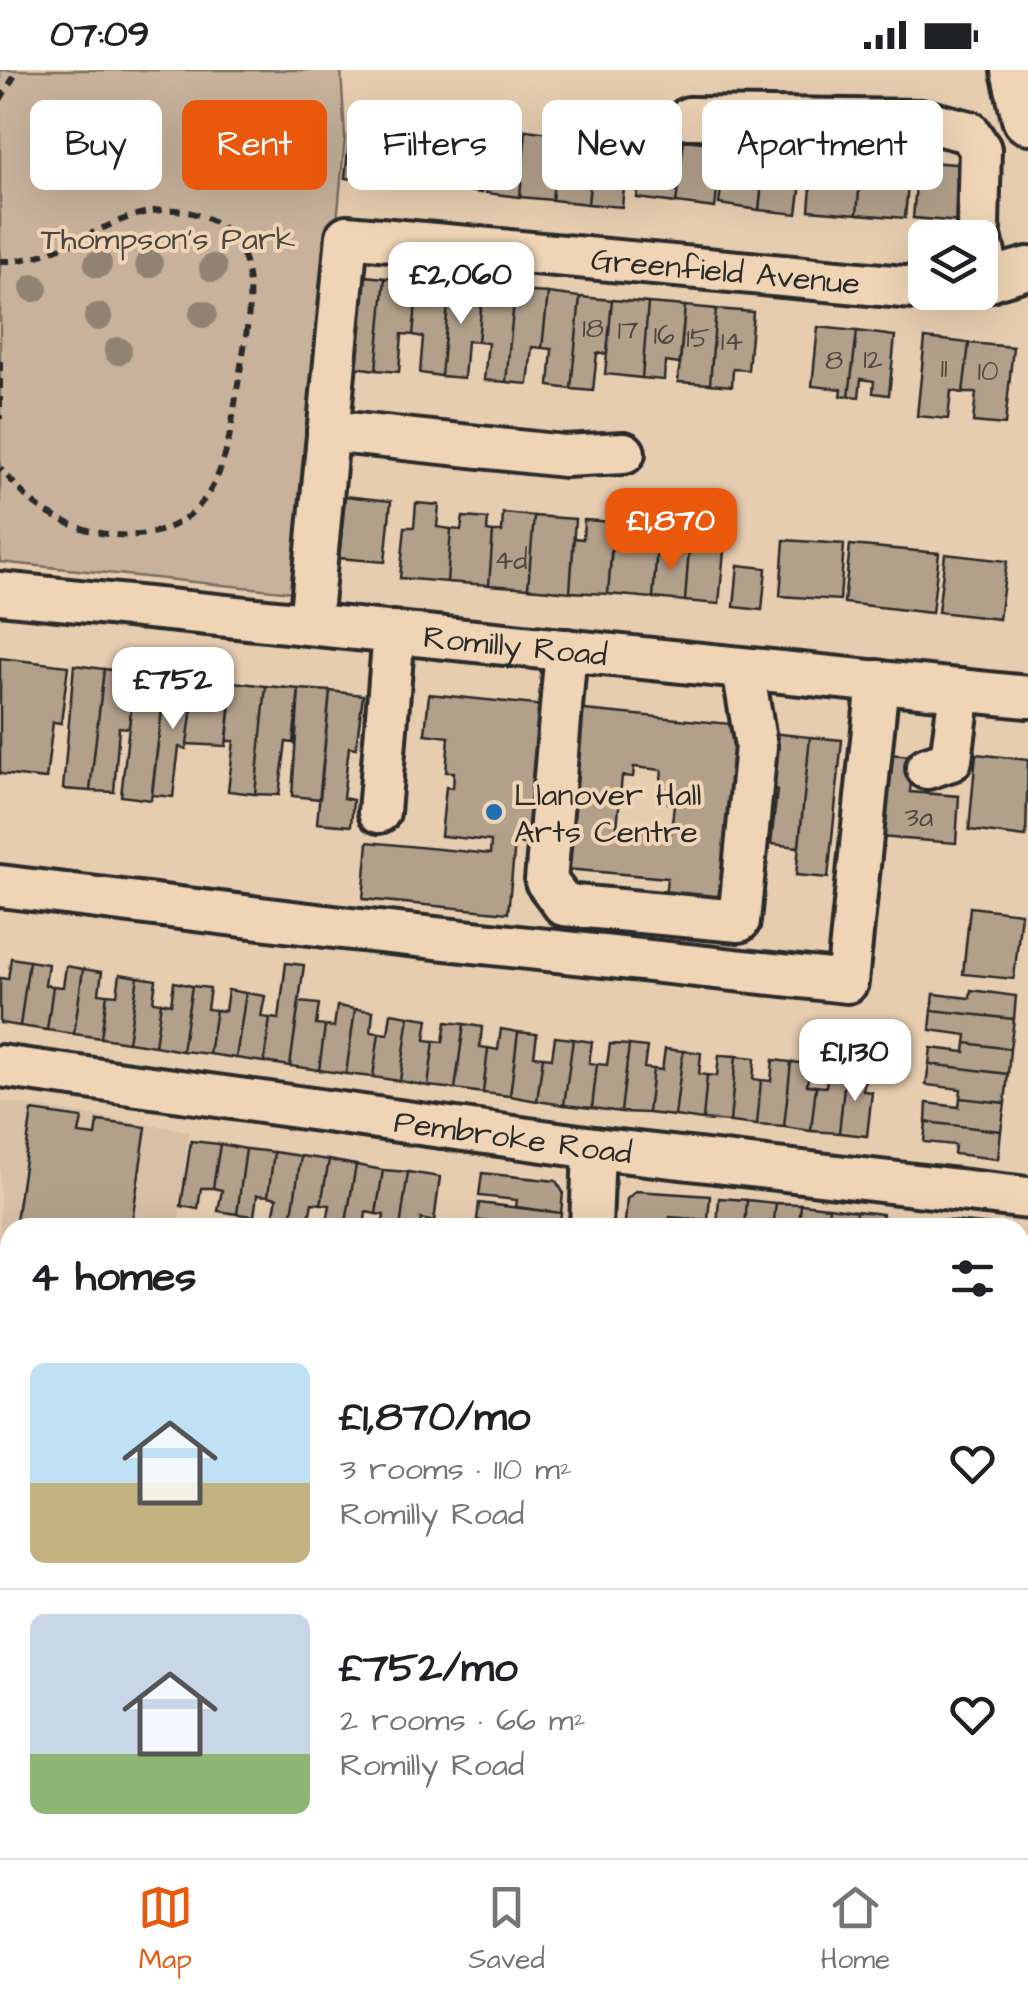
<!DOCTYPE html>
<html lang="en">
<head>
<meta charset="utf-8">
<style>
  body { margin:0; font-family:"Architects Daughter",sans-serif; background:#f2f2f2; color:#202124; height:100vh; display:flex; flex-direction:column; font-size:38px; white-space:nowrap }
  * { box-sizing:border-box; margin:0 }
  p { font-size:32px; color:#757577 }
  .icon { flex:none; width:55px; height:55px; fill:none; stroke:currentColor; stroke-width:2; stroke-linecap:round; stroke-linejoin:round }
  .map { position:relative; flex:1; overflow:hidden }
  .panel { position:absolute; left:0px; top:1148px; width:1030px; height:642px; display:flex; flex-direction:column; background:#fff; border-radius:30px 30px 0 0; box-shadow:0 10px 40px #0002 }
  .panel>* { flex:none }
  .hud { position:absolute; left:30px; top:30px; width:970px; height:90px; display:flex; gap:20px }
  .controls { position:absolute; left:908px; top:150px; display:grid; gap:20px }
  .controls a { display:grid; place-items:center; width:90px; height:90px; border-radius:15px; background:#fff; box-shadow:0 10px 40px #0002; font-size:50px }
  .price { position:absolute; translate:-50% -85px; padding:0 22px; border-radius:20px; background:#fff; color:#222; font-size:32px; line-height:65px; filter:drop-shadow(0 2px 5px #0008) }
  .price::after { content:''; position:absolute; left:50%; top:60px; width:30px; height:22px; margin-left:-15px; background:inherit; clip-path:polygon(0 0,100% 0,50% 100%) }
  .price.active { background:#ea580c; color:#fff }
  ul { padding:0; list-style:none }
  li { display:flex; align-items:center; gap:30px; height:250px; padding:0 30px }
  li+li { border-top:2px solid #e0e0e0 }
  li span { display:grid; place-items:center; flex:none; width:280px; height:200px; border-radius:15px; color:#555 }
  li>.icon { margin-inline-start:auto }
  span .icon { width:120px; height:120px; fill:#fffc; stroke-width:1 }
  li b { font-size:42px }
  h2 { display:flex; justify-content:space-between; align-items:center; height:120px; padding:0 30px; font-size:42px }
  .tag { padding:0 35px; border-radius:15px; background:#fff; box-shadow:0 10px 40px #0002; font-size:35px; line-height:90px }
  .tag.active { background:#ea580c; color:#fff }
  .status { display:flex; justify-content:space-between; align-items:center; height:70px; padding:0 50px; background:#fff; direction:ltr }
  .status svg { height:28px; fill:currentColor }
  .menu { display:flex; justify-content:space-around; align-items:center; height:140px; border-top:2px solid #e0e0e0; background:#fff; font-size:28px; color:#757577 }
  .menu a { display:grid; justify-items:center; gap:5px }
  .menu .active { color:#ea580c }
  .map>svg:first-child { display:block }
  .built { fill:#d7c0a5 }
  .green { fill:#c8b29b; stroke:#7a6e63; stroke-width:2.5 }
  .building { fill:#b2a08b; stroke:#2b2b2b; stroke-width:2.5; fill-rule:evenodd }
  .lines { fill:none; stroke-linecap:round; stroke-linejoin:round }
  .minor-casing { stroke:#2b2b2b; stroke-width:48 }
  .major-casing { stroke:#2b2b2b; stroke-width:58 }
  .path { stroke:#2b2b2b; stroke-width:6; stroke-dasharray:10 8; stroke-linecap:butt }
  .minor { stroke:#efd4b6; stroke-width:40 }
  .major { stroke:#efd4b6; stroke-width:50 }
  .tree { fill:#918373 }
  .poi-dot { fill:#1f6fb2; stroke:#efd4b6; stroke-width:4 }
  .labels { text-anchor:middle; stroke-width:8; stroke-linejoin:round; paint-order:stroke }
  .number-label { font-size:28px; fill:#4d4843 }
  .park-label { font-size:32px; fill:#4a4641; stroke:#efd4b6 }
  .street-label { font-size:32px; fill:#2b2b2b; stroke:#efd4b6 }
  .poi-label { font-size:32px; fill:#2b2b2b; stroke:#efd4b6; text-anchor:start }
</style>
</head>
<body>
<div class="status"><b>07:09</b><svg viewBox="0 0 49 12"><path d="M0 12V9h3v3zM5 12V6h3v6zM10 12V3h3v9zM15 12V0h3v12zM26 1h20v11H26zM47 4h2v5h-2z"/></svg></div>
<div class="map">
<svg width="1028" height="1788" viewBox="0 0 1028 1788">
  <rect width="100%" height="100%" fill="#e7cdb0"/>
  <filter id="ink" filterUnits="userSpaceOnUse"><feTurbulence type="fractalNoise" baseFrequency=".01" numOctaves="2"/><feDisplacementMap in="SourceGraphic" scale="20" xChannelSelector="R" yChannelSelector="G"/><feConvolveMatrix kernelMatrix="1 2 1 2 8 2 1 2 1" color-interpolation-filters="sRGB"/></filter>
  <g filter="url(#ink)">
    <path class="built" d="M0 1031 189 1061 178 1157 10 1158V1367L0 1366Z"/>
    <path class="green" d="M0 0H341L345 67 302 523 0 492Z"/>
    <path class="building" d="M368 43 384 44 378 112 345 108 350 61 366 62Z
      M384 44 399 45 398 61 415 62 410 115 378 112Z
      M437 51 453 53 446 119 410 115 415 62 436 64Z
      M453 53 469 54 468 72 487 74 482 123 446 119Z
      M560 55 595 59 588 134 552 130Z
      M492 57 526 60 520 127 486 123Z
      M526 60 559 64 552 130 520 127Z
      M644 65 684 70 676 133 637 128Z
      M595 67 629 70 622 137 588 134Z
      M684 70 723 74 715 138 676 133Z
      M727 71 766 76 759 140 719 134Z
      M766 76 805 81 797 144 759 140Z
      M814 82 862 86 857 144 809 140Z
      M862 86 910 91 905 148 857 144Z
      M918 91 966 95 961 152 913 148Z
      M353 205 385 208 376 300 355 297 358 260Z
      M385 208 418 211 413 265 402 264 399 302 376 300Z
      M418 211 450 214 441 306 420 303 423 267 413 265Z
      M450 214 483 217 478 272 467 271 464 308 441 306Z
      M483 217 515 221 506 312 484 310 488 273 478 272Z
      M515 221 548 223 542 278 532 277 528 314 506 312Z
      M548 223 580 227 571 319 549 316 552 279 542 278Z
      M580 227 612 230 607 284 597 283 593 321 571 319Z
      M612 230 648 233 642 308 605 304Z
      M648 233 685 236 680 294 665 292 664 310 642 308Z
      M685 236 716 239 710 314 678 312Z
      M716 239 753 242 748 300 733 299 732 316 710 314Z
      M818 257 857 261 849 326H841L842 319 812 316Z
      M857 261 895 266 889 325 873 323 874 311 861 309 859 327 849 326Z
      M925 268 969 273 963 323 951 321 948 349 917 346Z
      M969 273 1013 277 1005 355 973 352 976 323H963Z
      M345 426 391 431 385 492 339 488Z
      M416 433 439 435 437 457 451 459 447 512 400 508 405 457H414Z
      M503 443 534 446 528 518 489 515 493 462H502Z
      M534 446 575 449 570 522 528 518Z
      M463 447 488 449 487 461 493 462 489 515 447 512 451 459 461 460Z
      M584 450 614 452 608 524 570 522 574 468 583 469Z
      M630 453 659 455 653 528 608 524 612 471 628 472Z
      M784 470 844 474 840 530 780 526Z
      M657 475 689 478 685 531 653 528Z
      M850 475 939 483 932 543 844 533Z
      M689 478 724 481 719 534 685 531Z
      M945 484 1007 491 999 549 938 542Z
      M738 495 766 498 762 540 734 537Z
      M0 588 68 596 61 653 53 652 46 709 0 704Z
      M74 595 104 599 90 721 63 719Z
      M104 599 135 603 129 658 119 657 114 722 90 721Z
      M135 603 166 606 151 730 121 726Z
      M166 606 196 608 187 674 186 679 179 677 173 727 152 725Z
      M196 608 233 612 226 676 187 674Z
      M233 612 266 616 255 724 228 721 234 671H227Z
      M266 616 299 619 293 673 286 672 279 725 255 724Z
      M299 619 330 621 320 729 292 726Z
      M330 621 363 625 356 678 349 677 343 728 353 730 351 756 317 753Z
      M429 624 555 637 542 776 515 773 508 843 363 829 368 772 490 784 491 771 441 766 446 717 453 718 454 702H446L449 667 425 664Z
      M574 639 752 656 723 833 665 828 667 808 566 799V750L573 751 578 701 568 700ZM634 697 662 700 660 719 670 720 668 733 674 734 671 763 617 758 622 706 633 707Z
      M771 663 810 667 799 777 771 774 777 720 765 719Z
      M810 667 842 670 828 808 796 805Z
      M886 684 913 686 910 722 959 726 956 773 879 767Z
      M976 684 1028 690 1026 767 969 760Z
      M970 837 1021 843 1014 909 963 904Z
      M11 888 29 891 20 956 0 953V908L8 909Z
      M29 891 48 894 45 915 53 916 47 960 20 956Z
      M286 893 304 895 290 996 264 992 270 948 279 949Z
      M66 896 83 899 74 964 47 960 53 916 63 917Z
      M83 899 102 902 99 923 107 924 101 968 74 964Z
      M120 904 138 907 128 972 101 968 107 924 117 925Z
      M138 907 156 910 153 931 161 932 155 976 128 972Z
      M174 912 192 916 182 981 155 976 161 932 171 934Z
      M192 916 210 918 207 939 216 940 209 984 182 981Z
      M228 920 246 923 236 988 209 984 216 940 225 941Z
      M971 920 1016 926 1014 949 932 940 934 924 970 928Z
      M246 923 265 926 261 947 270 948 264 992 236 988Z
      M299 932 319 934 316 955 325 956 319 1000 290 996Z
      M337 936 355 939 346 1004 319 1000 325 956 334 957Z
      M355 939 373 941 371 962 379 963 373 1007 346 1004Z
      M932 940 1014 949 1010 979 966 973 967 965 930 960Z
      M391 943 409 946 400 1011 373 1007 379 963 388 964Z
      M409 946 428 949 425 970 434 971 428 1016 400 1011Z
      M446 952 464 954 455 1019 428 1016 434 971 443 972Z
      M464 954 482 957 480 977 488 978 483 1023 455 1019Z
      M501 959 518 962 510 1026 483 1023 488 978 498 980Z
      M518 962 537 964 534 986 543 987 537 1031 510 1026Z
      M555 967 573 969 564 1035 537 1031 543 987 552 988Z
      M573 969 592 972 589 993 597 994 592 1038 564 1035Z
      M966 973 1010 979 1008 1004 929 994 931 978 965 982Z
      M610 974 629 975 621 1042 592 1038 597 994 607 995Z
      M629 975 647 977 644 998 653 999 648 1043 621 1042Z
      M665 979 683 981 675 1046 648 1043 653 999 662 1000Z
      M683 981 701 983 699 1004 707 1005 703 1050 675 1046Z
      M719 985 736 986 730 1052 703 1050 707 1005 717 1006Z
      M736 986 755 988 753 1009 761 1010 757 1055 730 1052Z
      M773 990 791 992 784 1057 757 1055 761 1010 771 1011Z
      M791 992 810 994 807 1015 816 1016 811 1061 784 1057Z
      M929 994 1008 1004 1005 1033 960 1028 961 1019 926 1015Z
      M828 996 846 998 839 1063 811 1061 816 1016 826 1017Z
      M846 998 866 1000 863 1021 872 1022 867 1066 839 1063Z
      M960 1028 1005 1033 1001 1061 926 1052 927 1033 959 1037Z
      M32 1041 82 1048 79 1064 96 1066 98 1051 146 1057 131 1158H15Z
      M926 1052 1001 1061 998 1089 954 1084 955 1075 924 1072Z
      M191 1071 220 1074 213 1118H201L198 1139 181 1136Z
      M220 1074 246 1079 237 1144 218 1141 222 1120 213 1118Z
      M246 1079 274 1082 268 1126 257 1125 254 1146 237 1144Z
      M274 1082 301 1086 291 1151 273 1148 277 1128 268 1126Z
      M301 1086 329 1090 321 1134 312 1133 308 1154 291 1151Z
      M329 1090 356 1095 345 1158 326 1157 330 1135 321 1134Z
      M356 1095 383 1100 376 1144 366 1142 364 1158H345Z
      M383 1100 408 1102 400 1158H382L384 1145 376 1144Z
      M408 1102 440 1107 434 1152 421 1149 420 1158H400Z
      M482 1103 556 1111 563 1122 561 1143 516 1137 517 1130 479 1126Z
      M636 1121 710 1126 708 1150 670 1147 669 1157 625 1153 627 1129Z
      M719 1128 747 1130 745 1158H717Z
      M747 1130 776 1133 773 1158H745Z
      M479 1133 561 1143 559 1158H515L477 1150Z
      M776 1133 801 1134 799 1158H773Z
      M801 1134 829 1137 827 1158H799Z
      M829 1137 856 1141 855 1158H827Z
      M856 1141 883 1144 882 1158H855Z
      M913 1147 991 1155V1158H912Z
      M2 1176 10 1177V1212L0 1210Z
      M0 1442 10 1443V1473L0 1474Z
      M10 1480V1497L0 1498V1481Z
      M10 1497V1519L0 1521V1498Z
      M10 1557V1580H0V1558Z
      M10 1608V1627L0 1628V1609Z
      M102 1780V1788H59L58 1784Z
      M201 1780H280V1781L201 1786Z
      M357 1780H429L361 1788Z
      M476 1780H570L571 1786 478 1788Z
      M632 1780H661L662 1788H634Z
      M966 1780 968 1788H924V1784Z
      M263 1782 264 1788H201V1786Z"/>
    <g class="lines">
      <defs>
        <g id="minor">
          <path d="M689 48 925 51 969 62 980 79 978 157 990 210"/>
          <path d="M980 212 1028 198"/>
          <path d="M328 361 564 386 624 383"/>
          <path id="s1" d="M0 523 1028 627"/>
          <path id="s2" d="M310 554 347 166 925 219"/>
          <path d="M566 580 546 811 564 835 739 851 756 676 743 599"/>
          <path d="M927 698 951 690 960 620"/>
          <path d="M379 742 394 562"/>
          <path d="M0 816 342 858 847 912 878 611"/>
          <path id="s3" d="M0 996 594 1078 1028 1128"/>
          <path d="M591 1158 594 1078"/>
          <path d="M1020 1358 1028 1279"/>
          <path d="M0 1411 10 1413"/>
          <path d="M1020 1650 1028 1649"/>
          <path d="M143 1780 144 1788"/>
          <path d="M598 1780 600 1788"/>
          <path d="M1007 1780 1008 1788"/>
        </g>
        <path id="major" d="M1017 0 1028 48"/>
      </defs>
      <use href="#minor" class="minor-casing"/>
      <use href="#major" class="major-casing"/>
      <path class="path" d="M0 30 18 0
        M0 191C69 194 127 122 195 144 215 150 232 161 241 181 258 219 245 268 239 308 232 348 229 398 203 431 164 481 90 470 43 440 27 430 13 412 0 398
        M0 291V349"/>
      <use href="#minor" class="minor"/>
      <use href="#major" class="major"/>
    </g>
    <g class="tree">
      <circle cx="98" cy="194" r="14"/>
      <circle cx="149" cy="194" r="14"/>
      <circle cx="213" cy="198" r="14"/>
      <circle cx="34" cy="218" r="14"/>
      <circle cx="203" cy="244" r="14"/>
      <circle cx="98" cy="247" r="14"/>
      <circle cx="118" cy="281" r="14"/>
    </g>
  </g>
  <circle class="poi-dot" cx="494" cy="742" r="10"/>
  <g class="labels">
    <g class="number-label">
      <text x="593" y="267">18</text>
      <text x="628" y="269">17</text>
      <text x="664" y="274">16</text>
      <text x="698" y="277">15</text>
      <text x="732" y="280">14</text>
      <text x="873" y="298">12</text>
      <text x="834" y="299">8</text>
      <text x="944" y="307">11</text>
      <text x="988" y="310">10</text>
      <text x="511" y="499">4d</text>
      <text x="919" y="756">3a</text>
    </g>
    <g class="park-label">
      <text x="168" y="179">Thompson's Park</text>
    </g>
    <g class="street-label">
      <text dy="11" stroke="none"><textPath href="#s2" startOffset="770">Greenfield Avenue</textPath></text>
      <text dy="11" stroke="none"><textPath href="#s1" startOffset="518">Romilly Road</textPath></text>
      <text dy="11" stroke="none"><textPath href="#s3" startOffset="518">Pembroke Road</textPath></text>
    </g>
    <g class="poi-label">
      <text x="514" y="735">Llanover Hall<tspan x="514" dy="37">Arts Centre</tspan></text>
    </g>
  </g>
</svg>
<div class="controls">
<a><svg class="icon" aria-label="layers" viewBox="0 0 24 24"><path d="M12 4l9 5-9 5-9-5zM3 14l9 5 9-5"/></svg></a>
</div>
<b class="price" style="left:461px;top:257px">£2,060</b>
<b class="price active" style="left:671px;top:503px">£1,870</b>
<b class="price" style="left:173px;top:662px">£752</b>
<b class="price" style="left:855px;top:1034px">£1,130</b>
<div class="hud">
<a class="tag">Buy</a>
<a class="tag active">Rent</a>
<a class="tag">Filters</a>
<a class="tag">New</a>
<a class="tag">Apartment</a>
</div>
<section class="panel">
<h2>4 homes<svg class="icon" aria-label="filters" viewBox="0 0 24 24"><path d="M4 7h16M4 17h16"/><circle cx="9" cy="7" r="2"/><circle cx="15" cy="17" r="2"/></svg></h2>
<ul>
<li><span style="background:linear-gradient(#bfe0f5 60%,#c2b280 0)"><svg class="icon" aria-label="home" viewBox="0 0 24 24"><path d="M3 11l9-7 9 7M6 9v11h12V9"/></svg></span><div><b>£1,870/mo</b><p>3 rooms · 110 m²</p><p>Romilly Road</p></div><svg class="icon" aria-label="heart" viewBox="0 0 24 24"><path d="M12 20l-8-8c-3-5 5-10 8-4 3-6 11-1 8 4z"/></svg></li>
<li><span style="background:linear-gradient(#c9d6e8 70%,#8fb573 0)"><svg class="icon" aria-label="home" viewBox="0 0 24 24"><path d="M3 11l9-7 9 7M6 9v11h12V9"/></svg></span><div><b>£752/mo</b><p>2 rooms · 66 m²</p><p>Romilly Road</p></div><svg class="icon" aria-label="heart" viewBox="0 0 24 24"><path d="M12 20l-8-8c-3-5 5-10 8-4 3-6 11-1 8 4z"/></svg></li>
</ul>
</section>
</div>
<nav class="menu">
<a class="active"><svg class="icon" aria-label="map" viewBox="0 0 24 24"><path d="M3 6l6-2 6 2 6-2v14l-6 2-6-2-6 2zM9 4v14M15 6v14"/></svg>Map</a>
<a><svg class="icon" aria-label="saved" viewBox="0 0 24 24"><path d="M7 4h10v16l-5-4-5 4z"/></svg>Saved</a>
<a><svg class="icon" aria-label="home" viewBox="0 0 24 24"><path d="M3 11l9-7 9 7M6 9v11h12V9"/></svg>Home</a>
</nav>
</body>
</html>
